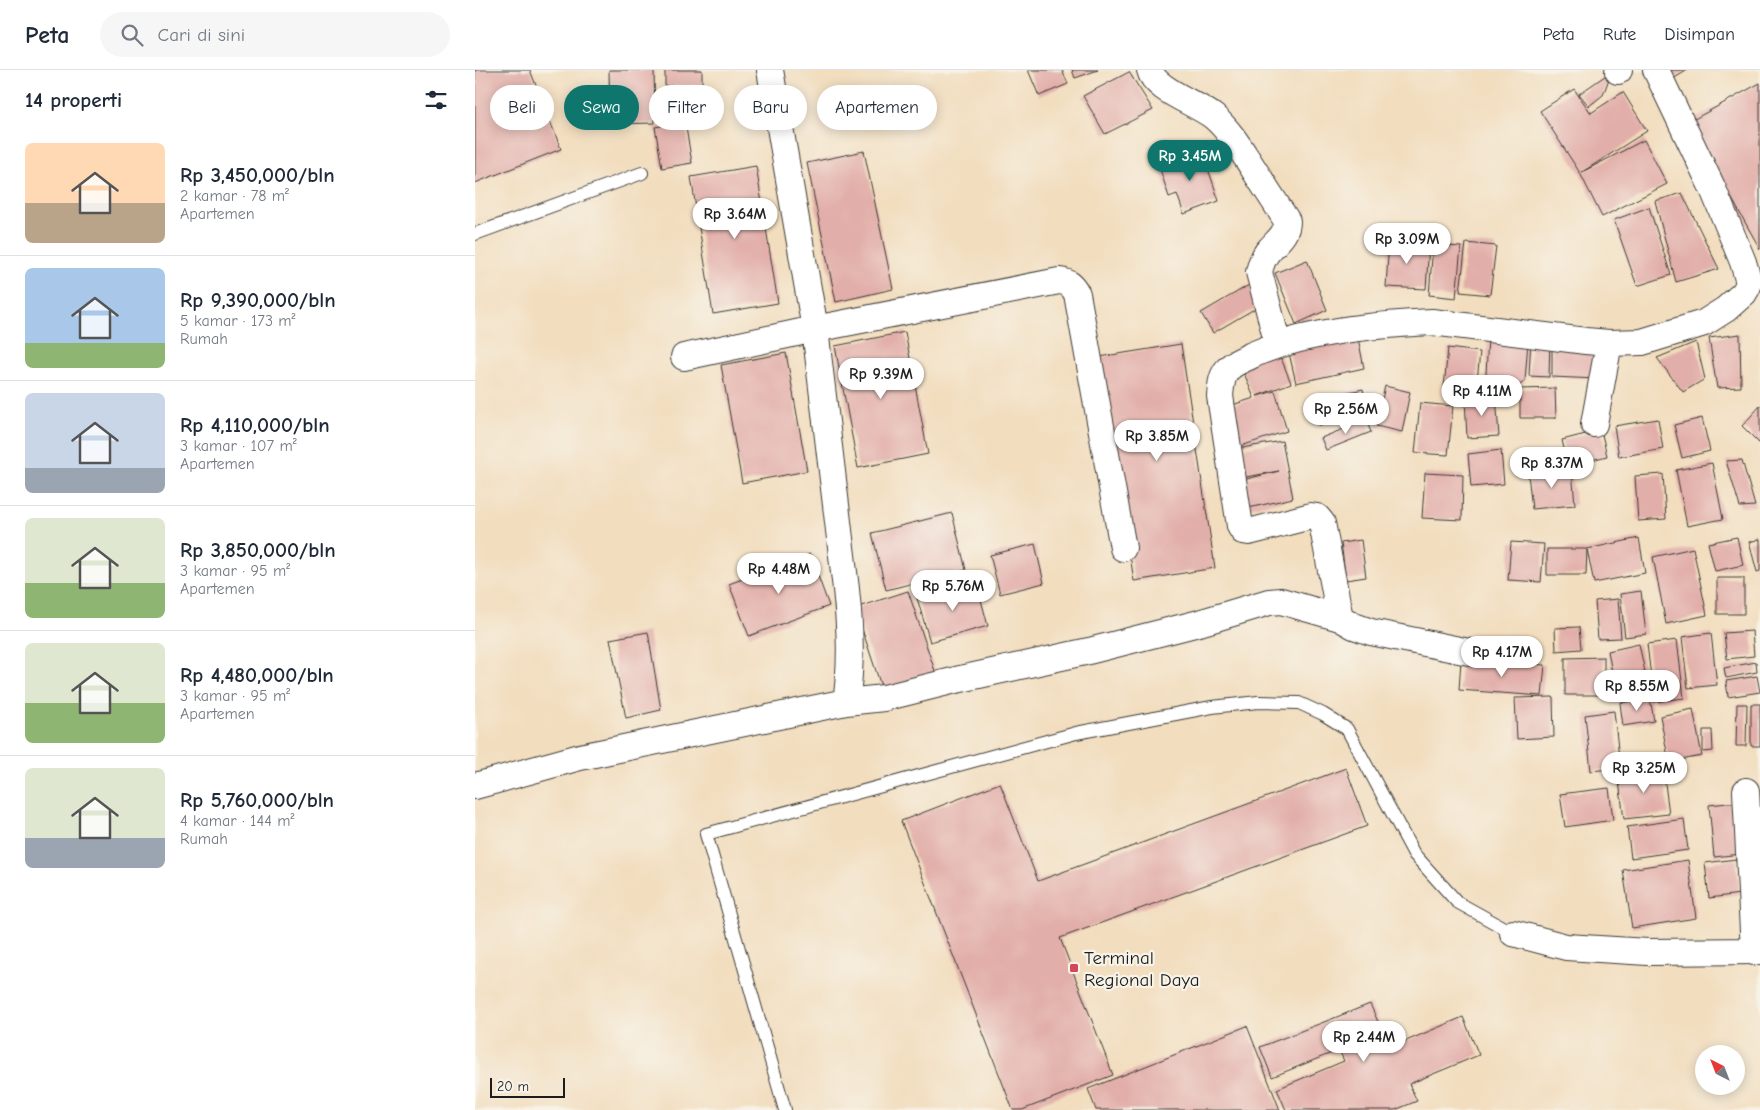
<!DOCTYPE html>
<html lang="id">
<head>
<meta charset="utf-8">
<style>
  body { margin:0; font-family:"Comic Neue",sans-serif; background:#f6f6f7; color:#1f2937; height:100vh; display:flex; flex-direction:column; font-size:19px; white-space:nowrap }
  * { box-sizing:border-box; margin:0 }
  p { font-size:16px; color:#747a83 }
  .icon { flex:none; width:28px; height:28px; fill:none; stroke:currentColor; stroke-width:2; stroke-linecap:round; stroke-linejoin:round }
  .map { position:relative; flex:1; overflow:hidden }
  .drawer { display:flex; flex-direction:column; background:#fff; width:475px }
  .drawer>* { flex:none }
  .hud { position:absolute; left:15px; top:15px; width:475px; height:45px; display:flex; gap:10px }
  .needle { width:32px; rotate:318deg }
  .controls { position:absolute; left:1220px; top:975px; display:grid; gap:10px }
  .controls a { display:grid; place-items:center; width:50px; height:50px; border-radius:50%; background:#fff; box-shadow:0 2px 12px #0003; font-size:25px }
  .scale { position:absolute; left:15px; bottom:12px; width:75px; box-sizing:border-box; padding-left:5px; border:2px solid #1c1c1c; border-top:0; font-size:14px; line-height:18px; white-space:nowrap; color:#1c1c1c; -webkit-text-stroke:4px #f7f3e8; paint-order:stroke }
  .price { position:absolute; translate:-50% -42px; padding:0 11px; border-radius:18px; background:#fff; color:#222; font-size:16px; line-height:32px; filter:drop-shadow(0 1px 2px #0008) }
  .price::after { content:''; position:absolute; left:50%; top:30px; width:15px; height:11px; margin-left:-8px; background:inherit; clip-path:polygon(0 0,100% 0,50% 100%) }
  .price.active { background:#0f766e; color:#fff }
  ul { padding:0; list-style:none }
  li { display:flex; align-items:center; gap:15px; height:125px; padding:0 25px }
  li+li { border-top:1px solid #e0e1e3 }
  li span { display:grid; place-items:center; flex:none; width:140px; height:100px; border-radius:8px; color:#555 }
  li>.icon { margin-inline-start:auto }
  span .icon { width:60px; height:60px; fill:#fffc; stroke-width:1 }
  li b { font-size:21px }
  h2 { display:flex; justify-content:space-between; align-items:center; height:60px; padding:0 25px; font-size:21px }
  .tag { padding:0 18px; border-radius:22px; background:#fff; box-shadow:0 2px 12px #0003; font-size:18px; line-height:45px }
  .tag.active { background:#0f766e; color:#fff }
  header { display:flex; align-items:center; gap:30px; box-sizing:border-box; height:70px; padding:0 25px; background:#fff; border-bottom:1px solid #e0e1e3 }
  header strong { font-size:24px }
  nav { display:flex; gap:28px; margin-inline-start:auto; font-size:18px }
  .search { width:350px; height:45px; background:#f6f6f7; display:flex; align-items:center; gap:12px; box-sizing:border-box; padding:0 18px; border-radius:28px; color:#747a83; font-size:19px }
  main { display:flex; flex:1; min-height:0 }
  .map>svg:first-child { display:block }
  .building { fill:#e2aea9 }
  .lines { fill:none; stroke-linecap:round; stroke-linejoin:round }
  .service-casing { stroke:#3c3934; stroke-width:14 }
  .minor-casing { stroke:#3c3934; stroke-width:28 }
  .service { stroke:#fff; stroke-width:12 }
  .minor { stroke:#fff; stroke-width:26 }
  .poi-dot { fill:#d1495b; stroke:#f7f3e8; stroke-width:2 }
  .labels { text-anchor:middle; stroke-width:4.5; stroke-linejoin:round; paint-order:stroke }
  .poi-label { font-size:19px; fill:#1c1c1c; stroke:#f7f3e8; text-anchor:start }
</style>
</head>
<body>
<header>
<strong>Peta</strong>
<div class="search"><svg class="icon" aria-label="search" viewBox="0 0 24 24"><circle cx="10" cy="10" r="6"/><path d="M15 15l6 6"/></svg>Cari di sini</div>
<nav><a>Peta</a><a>Rute</a><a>Disimpan</a></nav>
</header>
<main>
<section class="drawer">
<h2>14 properti<svg class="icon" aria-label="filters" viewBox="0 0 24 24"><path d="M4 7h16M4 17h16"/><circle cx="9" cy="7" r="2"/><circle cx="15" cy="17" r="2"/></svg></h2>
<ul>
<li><span style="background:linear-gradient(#ffd9b3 60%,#b9a48a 0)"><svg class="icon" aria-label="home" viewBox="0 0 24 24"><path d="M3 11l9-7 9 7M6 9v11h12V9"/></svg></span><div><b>Rp 3,450,000/bln</b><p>2 kamar · 78 m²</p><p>Apartemen</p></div></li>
<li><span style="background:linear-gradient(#a9c7e8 75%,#8fb573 0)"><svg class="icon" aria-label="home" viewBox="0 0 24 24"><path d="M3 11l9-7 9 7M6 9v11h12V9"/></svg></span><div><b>Rp 9,390,000/bln</b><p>5 kamar · 173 m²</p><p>Rumah</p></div></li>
<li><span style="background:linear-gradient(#c9d6e8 75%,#9aa5b1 0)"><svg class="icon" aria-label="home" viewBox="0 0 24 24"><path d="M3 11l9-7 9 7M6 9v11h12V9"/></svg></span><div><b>Rp 4,110,000/bln</b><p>3 kamar · 107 m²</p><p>Apartemen</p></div></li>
<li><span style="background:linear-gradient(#dfe7d0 65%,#8fb573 0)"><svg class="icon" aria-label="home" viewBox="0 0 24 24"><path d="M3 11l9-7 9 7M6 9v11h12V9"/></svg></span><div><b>Rp 3,850,000/bln</b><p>3 kamar · 95 m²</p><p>Apartemen</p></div></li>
<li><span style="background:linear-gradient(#dfe7d0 60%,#8fb573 0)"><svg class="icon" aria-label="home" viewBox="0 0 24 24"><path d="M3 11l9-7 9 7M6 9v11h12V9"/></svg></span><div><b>Rp 4,480,000/bln</b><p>3 kamar · 95 m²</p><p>Apartemen</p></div></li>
<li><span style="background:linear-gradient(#dfe7d0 70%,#9aa5b1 0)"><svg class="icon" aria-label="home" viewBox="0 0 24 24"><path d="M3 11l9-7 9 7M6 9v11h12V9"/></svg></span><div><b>Rp 5,760,000/bln</b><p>4 kamar · 144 m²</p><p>Rumah</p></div></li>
</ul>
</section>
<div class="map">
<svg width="1285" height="1040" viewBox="0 0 1285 1040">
  <rect width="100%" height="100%" fill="#f7f3e8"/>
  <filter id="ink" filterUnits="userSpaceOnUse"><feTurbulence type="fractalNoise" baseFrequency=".02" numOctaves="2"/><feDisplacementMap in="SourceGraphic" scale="10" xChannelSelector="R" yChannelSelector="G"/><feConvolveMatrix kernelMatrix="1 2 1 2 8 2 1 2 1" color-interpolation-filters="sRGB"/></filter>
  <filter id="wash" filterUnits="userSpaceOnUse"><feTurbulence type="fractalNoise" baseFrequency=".0096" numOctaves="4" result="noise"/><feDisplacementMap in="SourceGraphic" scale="20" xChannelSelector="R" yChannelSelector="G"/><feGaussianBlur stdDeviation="1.12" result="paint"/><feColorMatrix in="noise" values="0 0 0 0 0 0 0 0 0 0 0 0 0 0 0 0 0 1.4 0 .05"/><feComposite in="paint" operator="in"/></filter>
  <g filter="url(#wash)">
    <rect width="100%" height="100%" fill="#f2ddbe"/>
    <g id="blocks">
      <path class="building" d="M0 0H55L86 79 0 113Z
        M134 0H179L180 53 135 54Z
        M190 0H227V15L190 16Z
        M553 0H587L593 14 564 26Z
        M597 0H623L600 8Z
        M1187 0H1213L1196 10Z
        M1137 1 1128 25 1114 36 1104 24Z
        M654 2 678 40 630 64 608 26Z
        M1285 13V179L1214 52Z
        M1099 19 1116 43 1148 22 1172 61 1107 102 1169 70 1192 114 1127 147 1105 103 1065 41Z
        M215 22 216 46 186 48 185 24Z
        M210 52 217 93 187 98 180 57Z
        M389 81 418 219 361 232 332 93Z
        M727 81 744 131 709 144 702 124 694 127 684 96Z
        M281 96 303 233 238 244 216 107Z
        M1207 123 1244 199 1201 212 1180 131Z
        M1174 137 1196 205 1162 216 1139 150Z
        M914 171 954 175 951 219 911 217Z
        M991 173 1021 176 1015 225 985 222Z
        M958 175 986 177 981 228 954 225Z
        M832 190 852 240 821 254 800 203Z
        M774 215 786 235 738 263 726 243Z
        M430 262 453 384 383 398 360 276Z
        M1265 264 1266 317 1242 318 1234 268Z
        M1056 267 1075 268 1074 307 1054 306Z
        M883 268 889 298 821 313 814 283Z
        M1013 268 1053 271 1050 311 1034 323 1010 321Z
        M1077 269 1118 277 1122 309 1077 307Z
        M1221 272 1230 309 1208 322 1182 288Z
        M706 274 740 498 659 511 624 287Z
        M802 278 816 313 782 326 800 321 812 361 760 378 748 338 779 328 765 293Z
        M973 278 1005 282 1001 321 969 317Z
        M311 283 332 401 267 413 246 295Z
        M910 316 935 322 927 362 901 356Z
        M1080 318 1081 348H1045V319Z
        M888 319 893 344 843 355 838 330Z
        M1021 326 1024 366 992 368 990 328Z
        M945 333 978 336 973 385 940 383Z
        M1285 336V374L1267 356Z
        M1227 348 1235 381 1207 388 1199 355Z
        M1183 349 1188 379 1144 387 1139 356Z
        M891 350 896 362 851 380 846 368Z
        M1126 360 1132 386 1093 396 1087 370Z
        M807 371 818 428 769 439 763 411 804 401 760 409 755 380Z
        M1026 380 1029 414 996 417 993 384Z
        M1267 390 1280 436 1265 437 1251 391Z
        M1237 393 1248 449 1212 456 1201 400Z
        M1097 400 1100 435 1057 439 1053 404Z
        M950 403 988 405 987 450 947 448Z
        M1188 404 1191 449 1163 451 1160 406Z
        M477 443 491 500 411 520 397 463Z
        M1262 467 1268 495 1240 501 1233 473Z
        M1164 468 1170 503 1119 513 1112 479Z
        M1285 469V501L1282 502 1274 472Z
        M886 470 891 507 871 510 866 473Z
        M1036 472 1069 474 1066 512 1033 510Z
        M560 474 569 513 525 524 515 485Z
        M1218 478 1232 545 1191 554 1178 487Z
        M1072 479H1112L1111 505H1072Z
        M335 484 354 536 274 566 254 514Z
        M1242 508H1269V544H1242Z
        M501 511 513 556 455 572 442 528Z
        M433 521 461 604 408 622 380 538Z
        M1166 521 1171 564 1150 567 1145 524Z
        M1143 529 1146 568 1123 569 1120 531Z
        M1104 557 1106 579 1081 581 1080 558Z
        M1277 561 1279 586 1252 589 1249 563Z
        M173 562 186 640 151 648 135 569Z
        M1236 563 1242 615 1213 618 1207 567Z
        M1202 570 1209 628 1179 632 1172 574Z
        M1164 574 1170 602 1138 608 1133 581Z
        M1129 587V625H1090V588Z
        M986 590 1070 595 1067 626 984 620Z
        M1281 592 1282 602 1251 608 1249 598Z
        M1282 606 1285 622 1253 627 1251 611Z
        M1078 627 1079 667 1042 669 1040 628Z
        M1175 628 1179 651 1148 656 1145 633Z
        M1262 634H1272L1271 676H1261Z
        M1276 634H1285V676H1276Z
        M1218 639 1227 686 1194 692 1185 646Z
        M1139 641 1145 698 1116 701 1110 645Z
        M1228 660H1237L1238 681 1228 682Z
        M871 698 892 756 585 868 638 1005 547 1040H538L426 751 525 713 563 811Z
        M1188 698 1194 744 1149 749 1143 704Z
        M1134 718 1138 750 1090 757 1085 724Z
        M1262 732 1266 784 1239 787 1234 735Z
        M1209 749 1213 780 1156 788 1152 757Z
        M1261 789 1265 824 1234 828 1230 793Z
        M1213 790 1221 848 1157 858 1148 800Z
        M895 934 913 974 918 971 919 976 988 947 1004 985 934 1014 942 1031 920 1040H811L802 1019 869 991 864 980 797 1007 785 977Z
        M772 956 805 1040H621L613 1019Z"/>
    </g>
  </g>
  <g filter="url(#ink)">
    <use href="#blocks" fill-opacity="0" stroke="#3c3934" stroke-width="1"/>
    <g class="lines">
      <defs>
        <path id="service" d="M0 164 167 103
          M310 1040 231 764 601 663 737 637 783 632 824 633 848 644 872 659 939 784 982 832 1038 863"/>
        <path id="minor" d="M295 0 340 259 371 519C375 557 377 593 371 632
          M675 0C679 20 722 33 739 47 754 60 765 78 776 95 788 114 800 132 812 151 812 164 803 170 795 179 789 185 786 193 784 202L803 275
          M1143 1 1144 0
          M209 287 340 259 584 211C594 212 597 215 602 224L648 478
          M1119 354 1134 273
          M865 548 847 453 842 447 836 446 774 462 768 461 765 456 745 326C746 317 746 305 754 298 760 292 770 289 777 285 831 261 899 255 957 252L1111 271 1134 273 1167 272 1229 253 1251 239 1269 223 1273 216V209L1268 192 1238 119 1181 0
          M0 716 105 687 371 632 409 628 481 610 614 581 724 553 794 532 806 531 865 548 879 556 896 562 999 583
          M1271 721 1279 882
          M1038 863 1091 877 1173 882 1285 881"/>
      </defs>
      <use href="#service" class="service-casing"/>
      <use href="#minor" class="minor-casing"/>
      <use href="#service" class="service"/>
      <use href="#minor" class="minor"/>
    </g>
  </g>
  <rect class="poi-dot" x="594" y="893" width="10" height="10" rx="2.5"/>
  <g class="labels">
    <g class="poi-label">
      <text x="609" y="894">Terminal<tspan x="609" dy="22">Regional Daya</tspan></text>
    </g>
  </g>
</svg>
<div class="controls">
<a><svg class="needle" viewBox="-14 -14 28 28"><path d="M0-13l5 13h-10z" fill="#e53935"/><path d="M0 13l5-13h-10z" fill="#747a83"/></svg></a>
</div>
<div class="scale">20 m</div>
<b class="price active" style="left:715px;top:112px">Rp 3.45M</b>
<b class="price" style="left:260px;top:170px">Rp 3.64M</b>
<b class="price" style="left:932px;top:195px">Rp 3.09M</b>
<b class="price" style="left:406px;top:330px">Rp 9.39M</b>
<b class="price" style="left:1007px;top:347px">Rp 4.11M</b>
<b class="price" style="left:871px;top:365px">Rp 2.56M</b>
<b class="price" style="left:682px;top:392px">Rp 3.85M</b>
<b class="price" style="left:1077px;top:419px">Rp 8.37M</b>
<b class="price" style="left:304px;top:525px">Rp 4.48M</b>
<b class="price" style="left:478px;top:542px">Rp 5.76M</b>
<b class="price" style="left:1027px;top:608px">Rp 4.17M</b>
<b class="price" style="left:1162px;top:642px">Rp 8.55M</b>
<b class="price" style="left:1169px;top:724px">Rp 3.25M</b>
<b class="price" style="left:889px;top:993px">Rp 2.44M</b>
<div class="hud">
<a class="tag">Beli</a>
<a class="tag active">Sewa</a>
<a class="tag">Filter</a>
<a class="tag">Baru</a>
<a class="tag">Apartemen</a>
</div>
</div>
</main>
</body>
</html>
